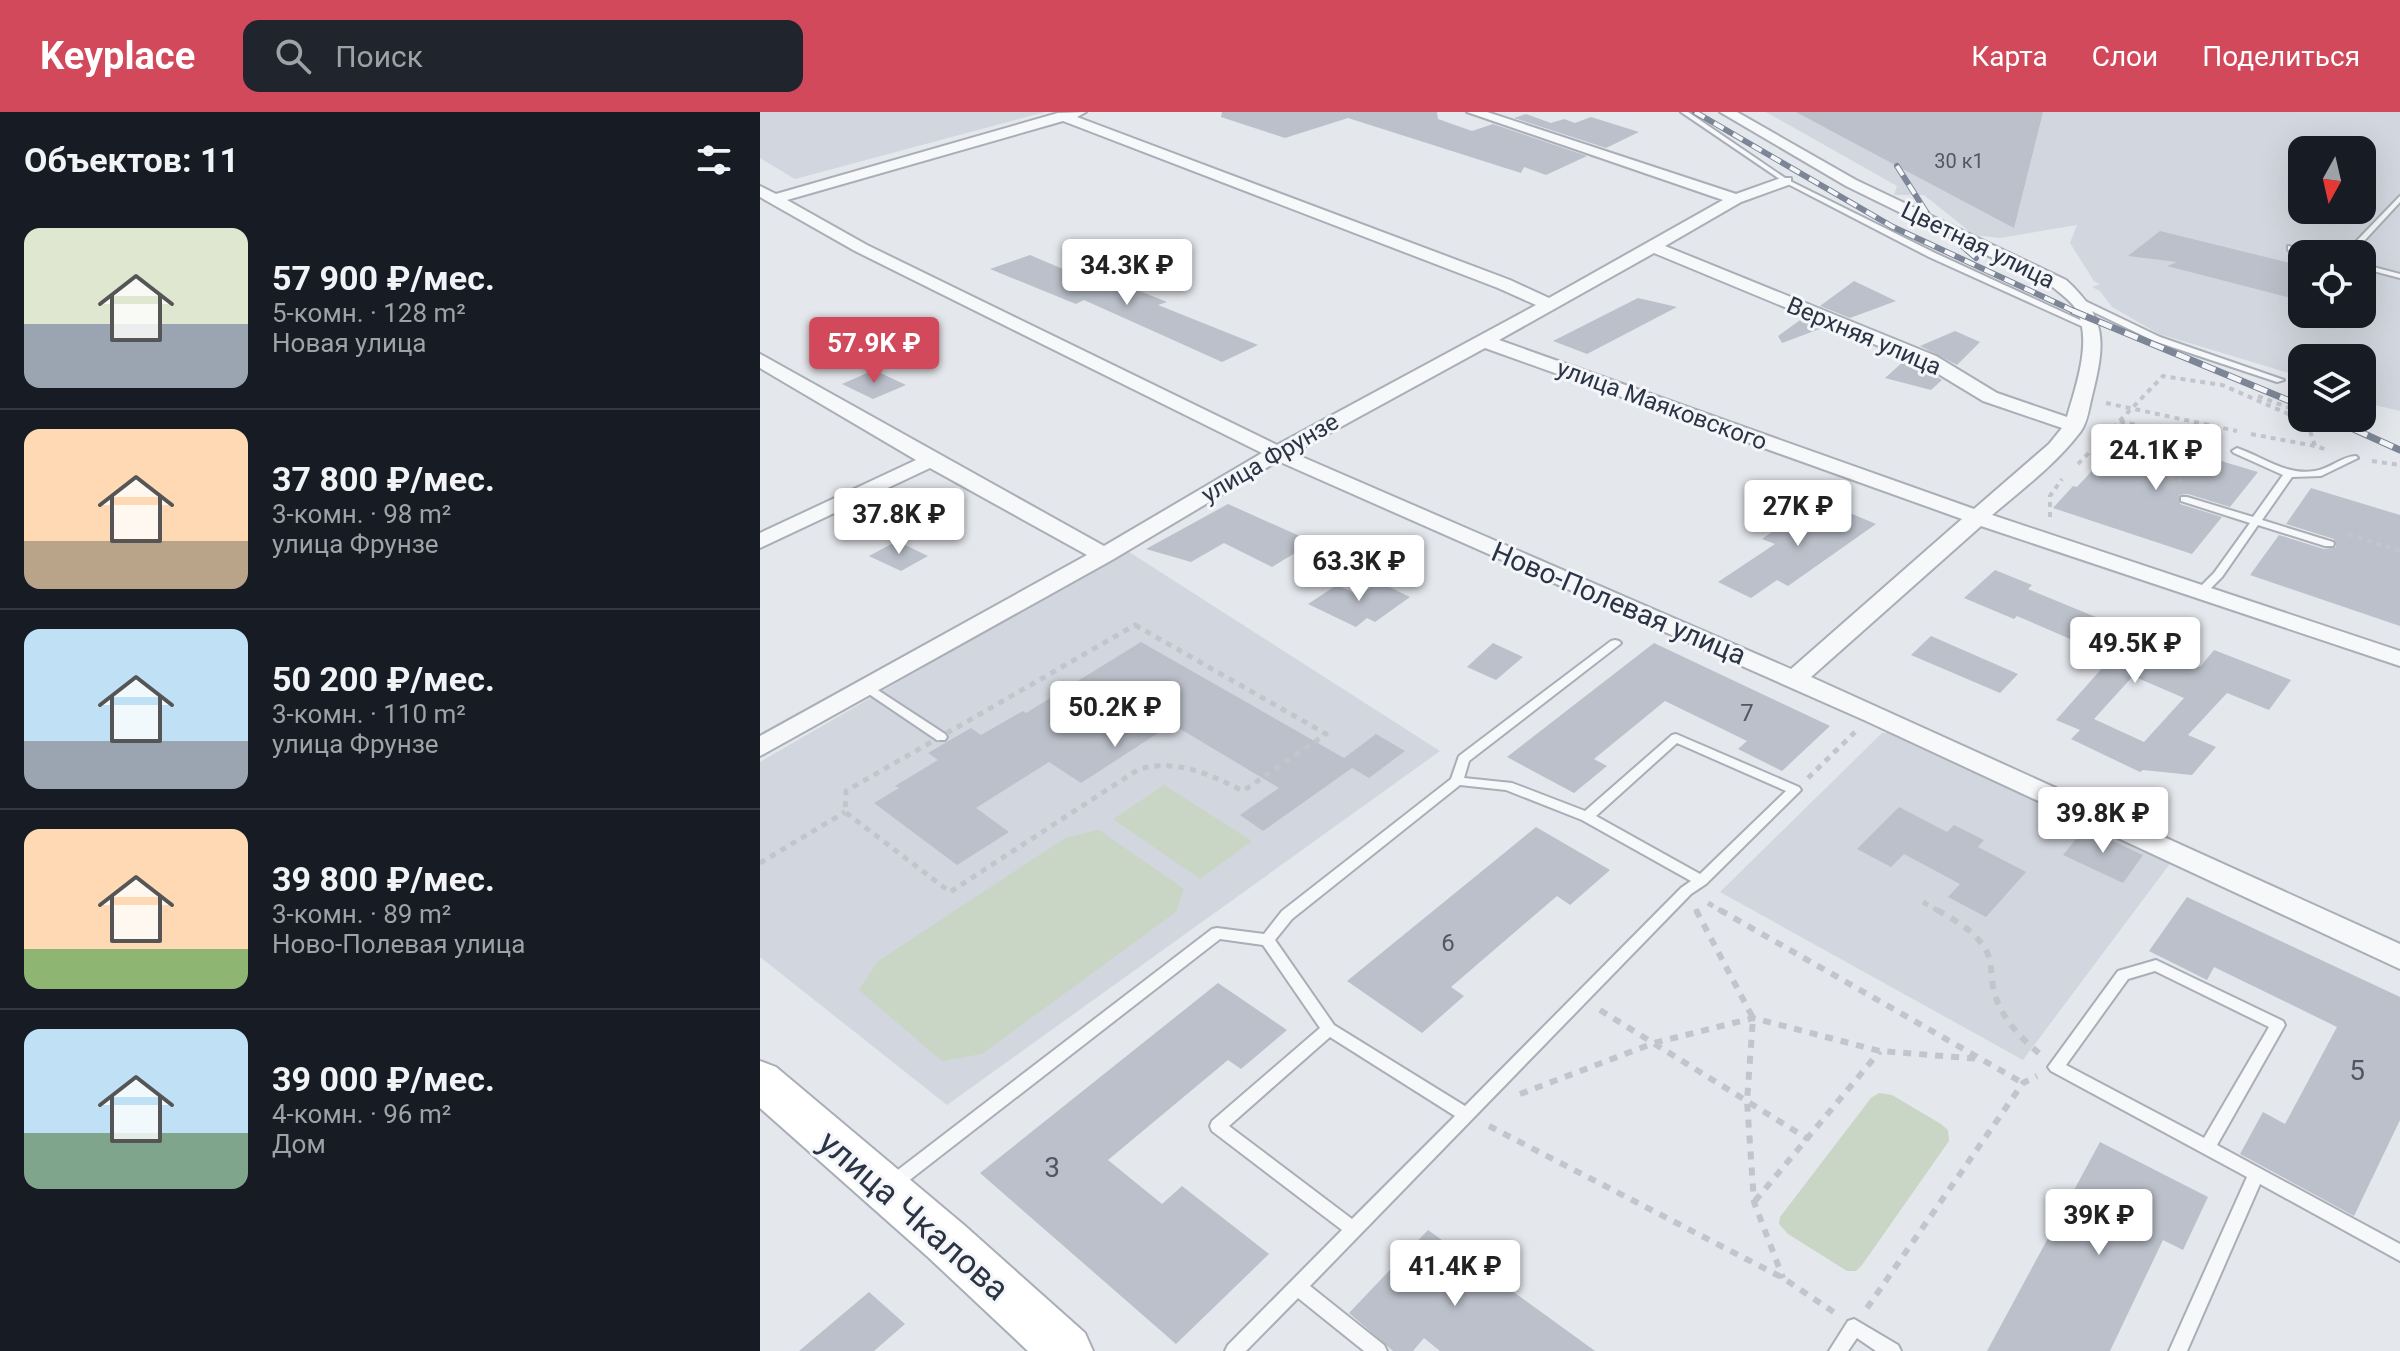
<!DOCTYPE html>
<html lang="ru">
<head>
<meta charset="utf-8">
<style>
  body { margin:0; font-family:Roboto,sans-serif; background:#20242c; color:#f1f3f6; height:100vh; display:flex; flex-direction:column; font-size:30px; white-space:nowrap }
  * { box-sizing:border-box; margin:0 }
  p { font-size:26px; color:#9ea1a6 }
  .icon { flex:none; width:44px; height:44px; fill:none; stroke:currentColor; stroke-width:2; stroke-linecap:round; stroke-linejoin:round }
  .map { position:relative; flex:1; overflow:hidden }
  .side { display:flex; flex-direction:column; background:#171b24; width:760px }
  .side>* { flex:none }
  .needle { width:52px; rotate:188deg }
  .fabs { position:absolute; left:1528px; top:24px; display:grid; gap:16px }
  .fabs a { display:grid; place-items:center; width:88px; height:88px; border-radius:16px; background:#171b24; box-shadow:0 8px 32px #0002; font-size:40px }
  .price { position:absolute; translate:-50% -68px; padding:0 18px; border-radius:8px; background:#fff; color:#222; font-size:26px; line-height:52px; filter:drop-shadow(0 2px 4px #0008) }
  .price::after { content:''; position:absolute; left:50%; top:48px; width:24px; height:18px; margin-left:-12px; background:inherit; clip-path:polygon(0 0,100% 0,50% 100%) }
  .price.current { background:#d1495b; color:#fff }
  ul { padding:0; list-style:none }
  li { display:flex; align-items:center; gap:24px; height:200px; padding:0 24px }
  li+li { border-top:2px solid #363941 }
  li span { display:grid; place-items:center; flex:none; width:224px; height:160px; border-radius:16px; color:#555 }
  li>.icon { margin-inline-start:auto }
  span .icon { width:96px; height:96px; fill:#fffc; stroke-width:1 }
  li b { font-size:34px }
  h2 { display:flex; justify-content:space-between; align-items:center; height:96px; padding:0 24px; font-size:34px }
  header { display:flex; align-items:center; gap:48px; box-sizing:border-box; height:112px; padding:0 40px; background:#d1495b; color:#fff }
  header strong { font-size:38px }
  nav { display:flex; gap:44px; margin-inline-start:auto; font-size:28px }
  .search { width:560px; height:72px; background:#20242c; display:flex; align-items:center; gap:20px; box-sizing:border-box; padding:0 28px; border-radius:16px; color:#9ea1a6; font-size:30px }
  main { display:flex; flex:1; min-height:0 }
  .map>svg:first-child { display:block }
  .built { fill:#d2d6de; fill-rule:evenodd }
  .green { fill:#c9d6c5 }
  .building { fill:#bbc0ca; fill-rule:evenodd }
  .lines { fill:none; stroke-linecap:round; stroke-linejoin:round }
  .lane-casing { stroke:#a9aeb7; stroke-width:4 }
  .street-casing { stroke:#a9aeb7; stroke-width:4 }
  .secondary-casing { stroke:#a9aeb7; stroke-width:4 }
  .path-far2 { stroke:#c2c5cb; stroke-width:4; stroke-dasharray:5 5; stroke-linecap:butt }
  .path-far1 { stroke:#c2c5cb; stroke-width:5; stroke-dasharray:6 6; stroke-linecap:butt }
  .path { stroke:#c2c5cb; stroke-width:6; stroke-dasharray:8 8; stroke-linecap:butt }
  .lane { fill:#f7f8fa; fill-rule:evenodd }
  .street { fill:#f7f8fa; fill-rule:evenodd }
  .secondary { fill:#fff; fill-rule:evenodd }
  .rail-far1-casing { stroke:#7d8696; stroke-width:6 }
  .rail-casing { stroke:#7d8696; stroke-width:7 }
  .rail-far1 { stroke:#f4f6f9; stroke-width:4; stroke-dasharray:11; stroke-linecap:butt }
  .rail { stroke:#f4f6f9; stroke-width:5; stroke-dasharray:14; stroke-linecap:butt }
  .labels { text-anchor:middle; stroke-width:6; stroke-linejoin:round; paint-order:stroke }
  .far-number-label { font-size:20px; fill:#4f5766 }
  .far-street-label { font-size:24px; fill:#2b3445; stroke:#f4f6f9 }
  .number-label { font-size:24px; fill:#4f5766 }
  .street-label { font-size:28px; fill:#2b3445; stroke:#f4f6f9 }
  .near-number-label { font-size:28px; fill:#4f5766 }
  .near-street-label { font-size:34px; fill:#2b3445; stroke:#f4f6f9 }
</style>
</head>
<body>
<header>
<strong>Keyplace</strong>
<div class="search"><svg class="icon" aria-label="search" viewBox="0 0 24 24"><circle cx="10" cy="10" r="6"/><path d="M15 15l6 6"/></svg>Поиск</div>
<nav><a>Карта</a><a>Слои</a><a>Поделиться</a></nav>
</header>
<main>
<section class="side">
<h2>Объектов: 11<svg class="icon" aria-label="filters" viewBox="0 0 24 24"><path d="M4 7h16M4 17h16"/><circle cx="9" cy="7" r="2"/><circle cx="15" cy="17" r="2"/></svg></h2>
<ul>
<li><span style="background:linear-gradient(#dfe7d0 60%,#9aa5b1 0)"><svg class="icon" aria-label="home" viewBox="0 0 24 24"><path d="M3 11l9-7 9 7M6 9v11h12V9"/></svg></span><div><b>57 900 ₽/мес.</b><p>5-комн. · 128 m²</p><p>Новая улица</p></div></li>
<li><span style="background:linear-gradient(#ffd9b3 70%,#b9a48a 0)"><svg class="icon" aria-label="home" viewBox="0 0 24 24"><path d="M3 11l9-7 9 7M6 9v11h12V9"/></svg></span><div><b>37 800 ₽/мес.</b><p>3-комн. · 98 m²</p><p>улица Фрунзе</p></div></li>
<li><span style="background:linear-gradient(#bfe0f5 70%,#9aa5b1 0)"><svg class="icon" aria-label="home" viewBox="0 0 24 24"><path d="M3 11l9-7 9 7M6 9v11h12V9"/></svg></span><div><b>50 200 ₽/мес.</b><p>3-комн. · 110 m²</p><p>улица Фрунзе</p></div></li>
<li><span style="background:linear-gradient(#ffd9b3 75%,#8fb573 0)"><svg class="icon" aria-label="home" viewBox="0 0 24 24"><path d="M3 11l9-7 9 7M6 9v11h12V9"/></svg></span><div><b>39 800 ₽/мес.</b><p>3-комн. · 89 m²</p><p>Ново-Полевая улица</p></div></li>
<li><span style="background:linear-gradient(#bfe0f5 65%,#7fa58c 0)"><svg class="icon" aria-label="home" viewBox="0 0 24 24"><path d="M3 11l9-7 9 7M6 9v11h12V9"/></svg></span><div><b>39 000 ₽/мес.</b><p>4-комн. · 96 m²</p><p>Дом</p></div></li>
</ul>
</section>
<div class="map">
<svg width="1640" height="1239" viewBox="0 0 1640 1239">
  <rect width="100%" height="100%" fill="#e4e7ec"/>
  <path class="built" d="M0 0H285L35 67 0 46Z
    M1006 0H1640V299L1602 290V246H1542V265L1399 222 1352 195 1340 179 1332 175 1340 172 1334 169 1310 131 1317 113 1240 126 1214 123 1164 83H1134L1137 74ZM1542 38H1602V98H1542ZM1542 142H1602V202H1542Z
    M366 438 680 639 187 993 0 845V650Z
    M1122 621H1140L1412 749 1263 948 960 780Z"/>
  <path class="green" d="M404 673 492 729 440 767 353 707Z
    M339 718 424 777 416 800 222 942 182 949 99 878 117 850 305 726Z
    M1119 981 1132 983 1181 1012 1188 1018 1189 1029 1102 1153 1096 1159H1087L1028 1122 1019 1112 1020 1105 1111 986Z"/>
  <path class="building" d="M462 0H677L678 7 712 19 733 12 827 44 786 63 764 55 761 61 588 6 525 26 461 5Z
    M1036 0H1283L1254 116 1137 54Z
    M766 2 791 11 804 7 815 11 831 5 879 20 846 36 754 6Z
    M1400 119 1542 154V189L1407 154 1417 150 1368 144Z
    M270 143 338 172 350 167 407 190 398 193 498 233 462 250 324 188 316 192 230 157Z
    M1094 169 1136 189 1090 206 1060 194Z
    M878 186 917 195 827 242 793 229Z
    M1043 206 1065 215 1022 231 1018 224Z
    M1195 219 1220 230 1197 253 1160 234Z
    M1145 248 1161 255 1182 268 1171 278 1125 266Z
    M114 258 146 273 113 287 82 272Z
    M1367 321 1498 360 1470 395 1428 382 1419 383 1420 392 1462 405 1432 442 1293 396 1313 374 1317 375Z
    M1551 376 1640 403V514L1490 463 1519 423 1564 437 1576 435 1574 427 1526 412Z
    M1057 387 1116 412 1028 474 1017 468 991 486 958 470 1015 432 1002 427Z
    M468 392 553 430 512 455 464 431 431 450 386 437Z
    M137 429 168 444 141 459 109 444Z
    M1235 458 1272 473 1268 477 1343 508 1338 512 1440 555 1454 538 1531 568 1509 598 1467 581 1428 623 1456 635 1432 663 1383 658 1380 660 1311 627 1320 618 1296 608 1352 545 1257 504 1254 507 1204 486ZM1373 564 1424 586 1384 630 1334 607Z
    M619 470 650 485 615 510 607 506 596 515 548 492 577 473 599 483Z
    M1171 524 1258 562 1240 581 1151 543Z
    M381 530 584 646 616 622 645 639 609 666 592 656 503 719 480 703 519 676 412 612 321 671 289 650 216 696 249 720 197 753 114 691 139 676 135 674 178 648 168 641 211 616 221 623 263 599 266 601Z
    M733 531 763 545 736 568 707 555Z
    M894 531 1070 614 1022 659 978 637 987 629 905 589 834 647 847 654 814 681 747 645Z
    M1139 695 1187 720 1194 713 1224 728 1218 735 1266 760 1226 805 1188 785 1200 772 1144 742 1131 755 1097 737Z
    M776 715 850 758 810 793 797 784 691 875 704 884 662 921 587 869Z
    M1325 716 1383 743 1363 771 1303 743Z
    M1427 785 1640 885V1008L1594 1104 1480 1042 1503 1000 1525 1012 1577 915 1454 855 1447 868 1389 839Z
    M458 871 527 918 481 957 468 948 348 1048 402 1092 422 1074 509 1142 416 1232 220 1061Z
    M1340 1030 1448 1085 1423 1138 1403 1128 1350 1239H1227Z
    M668 1118 835 1239H680L664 1226 653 1239H633L589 1201Z
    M109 1180 145 1212 114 1239H39Z"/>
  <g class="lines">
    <defs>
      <path id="lane" d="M921 0H928L1028 68 1175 141 1335 215 1328 217 1169 145 1024 70Z
        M1640 84V90L1592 142H1584Z
        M1528 134 1558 142H1545L1528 138Z
        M1602 152 1640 162V166L1602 156Z
        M1317 188H1323L1400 225 1524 268 1517 270 1394 229 1317 192Z
        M1477 336C1503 345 1527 364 1555 359 1570 357 1582 344 1596 344L1598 346 1561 364 1532 365 1502 408 1573 430 1574 432 1573 434H1565L1498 413 1462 465 1445 482H1437L1436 480 1437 478 1454 461 1490 411 1421 389V385H1427L1493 405 1523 363 1474 341 1472 339Z
        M855 528 859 529 861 531 859 533 709 649 704 666 752 671 825 699 912 623 916 622 1039 675 1041 678 946 772 931 782 550 1174 624 1233 627 1239H604L538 1186 486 1239H465L468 1233 582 1118 452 1019 450 1014 452 1009 560 916 503 833 460 827 138 1077 132 1079 126 1077 124 1072 126 1067 452 817 457 816 504 822 522 799 691 667 699 644 851 529ZM917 631 1026 679 940 762 836 704ZM700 673 746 678 822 708 931 769 921 776 705 994 574 913 515 828 532 807ZM570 925 695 1004 592 1107 469 1014Z
        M107 571 185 622 187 625 185 628H177L103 578 101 575 103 572Z
        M1396 848 1523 909 1525 913 1457 1033 1640 1132V1149L1500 1072 1427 1239H1409L1487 1065 1291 959 1288 955 1358 859ZM1395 859 1509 915 1444 1026 1306 953 1368 867Z
        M1094 1207 1138 1233 1141 1239H1116L1097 1226 1088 1239H1069L1088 1209Z"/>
      <path id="street" d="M326 0 317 5 750 168 789 186 963 88 707 0H727L976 82 1021 66H1031V72L981 90 905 134 1176 244 1237 281 1307 305C1316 274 1335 222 1313 193 1308 187 1300 181 1294 176L1086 74 960 0H977L1096 68 1306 168C1348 206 1345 232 1332 284 1329 295 1328 309 1321 319 1297 351 1263 377 1232 403L1640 539V554L1221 414 1051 565 1640 832V857L1104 608 518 349 352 448 0 644V624L327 443 170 356 0 436V421L156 348 0 256V242L344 434 502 341 95 139 0 85V74L16 82 298 1ZM303 9 738 176 776 193 517 333 107 133 27 88ZM894 141 1162 252 1223 289 1302 316 1289 332 1214 397 739 228ZM725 236 1202 407 1031 557 533 341Z"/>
      <path id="secondary" d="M0 949 16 955 204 1113 325 1221 333 1239H268L168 1145 0 996Z"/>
    </defs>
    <use href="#lane" class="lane-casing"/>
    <use href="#street" class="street-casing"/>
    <use href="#secondary" class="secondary-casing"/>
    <path class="path-far2" d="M1498 284 1527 295 1539 304
      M1346 291 1477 319
      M1360 309 1459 334
      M1547 310 1555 334 1568 338
      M1491 322 1555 334
      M1331 341 1422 369
      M1612 349 1640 353
      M1318 352 1403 264 1462 273 1547 310
      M1290 405V384L1302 367
      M1588 422 1640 439"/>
    <path class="path-far1" d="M375 513 566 622 483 679C449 662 418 647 379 657L190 780 85 700 86 679Z
      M1048 666 1095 620
      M0 751 85 700
      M1163 790 1180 800
      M948 791 963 800
      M936 797 937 800"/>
    <path class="path" d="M936 798 993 906 987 989 994 1090 1023 1166
      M960 798 1263 971
      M1177 798C1195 808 1215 819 1226 838 1232 850 1231 862 1233 875 1238 902 1259 925 1280 942
      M840 898 1048 1027
      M760 982 894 931 993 906 1120 939 1220 947
      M729 1014 1023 1166 1075 1201
      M995 1089 1120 939
      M1107 1196 1263 971 1277 964"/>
    <use href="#lane" class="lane"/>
    <use href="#street" class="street"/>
    <use href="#secondary" class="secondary"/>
    <defs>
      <path id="rail-far1" d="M935 0 1133 115 1318 201
        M1137 54 1170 106 1216 146"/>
      <path id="rail" d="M1313 199 1542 294
        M1569 306 1640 338"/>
    </defs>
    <use href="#rail-far1" class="rail-far1-casing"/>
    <use href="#rail" class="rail-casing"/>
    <use href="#rail-far1" class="rail-far1"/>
    <use href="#rail" class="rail"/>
  </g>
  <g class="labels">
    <g class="far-number-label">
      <text x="1199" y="56">30 к1</text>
    </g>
    <g class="far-street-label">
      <text transform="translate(1218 133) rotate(26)" y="8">Цветная улица</text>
      <text transform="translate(1104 224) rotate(23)" y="8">Верхняя улица</text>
      <text transform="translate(902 293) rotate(20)" y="8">улица Маяковского</text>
      <text transform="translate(510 346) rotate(-30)" y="8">улица Фрунзе</text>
    </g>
    <g class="number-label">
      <text x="987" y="609">7</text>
      <text x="688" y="839">6</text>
    </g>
    <g class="street-label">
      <text transform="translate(859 491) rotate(23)" y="10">Ново-Полевая улица</text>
    </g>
    <g class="near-number-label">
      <text x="1597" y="968">5</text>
      <text x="292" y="1065">3</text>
    </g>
    <g class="near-street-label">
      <text transform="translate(154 1103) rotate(41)" y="12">улица Чкалова</text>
    </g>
  </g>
</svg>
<div class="fabs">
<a><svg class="needle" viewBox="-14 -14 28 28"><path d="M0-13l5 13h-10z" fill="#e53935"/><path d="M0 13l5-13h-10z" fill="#9ea1a6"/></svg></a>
<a><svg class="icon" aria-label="locate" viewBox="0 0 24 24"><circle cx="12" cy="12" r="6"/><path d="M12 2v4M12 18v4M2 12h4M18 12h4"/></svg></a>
<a><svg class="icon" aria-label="layers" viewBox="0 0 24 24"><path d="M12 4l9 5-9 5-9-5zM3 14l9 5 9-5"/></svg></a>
</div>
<b class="price" style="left:367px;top:195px">34.3K ₽</b>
<b class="price current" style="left:114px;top:273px">57.9K ₽</b>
<b class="price" style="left:1396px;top:380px">24.1K ₽</b>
<b class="price" style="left:1038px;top:436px">27K ₽</b>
<b class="price" style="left:139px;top:444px">37.8K ₽</b>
<b class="price" style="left:599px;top:491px">63.3K ₽</b>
<b class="price" style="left:1375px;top:573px">49.5K ₽</b>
<b class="price" style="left:355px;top:637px">50.2K ₽</b>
<b class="price" style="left:1343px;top:743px">39.8K ₽</b>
<b class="price" style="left:1339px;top:1145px">39K ₽</b>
<b class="price" style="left:695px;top:1196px">41.4K ₽</b>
</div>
</main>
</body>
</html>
